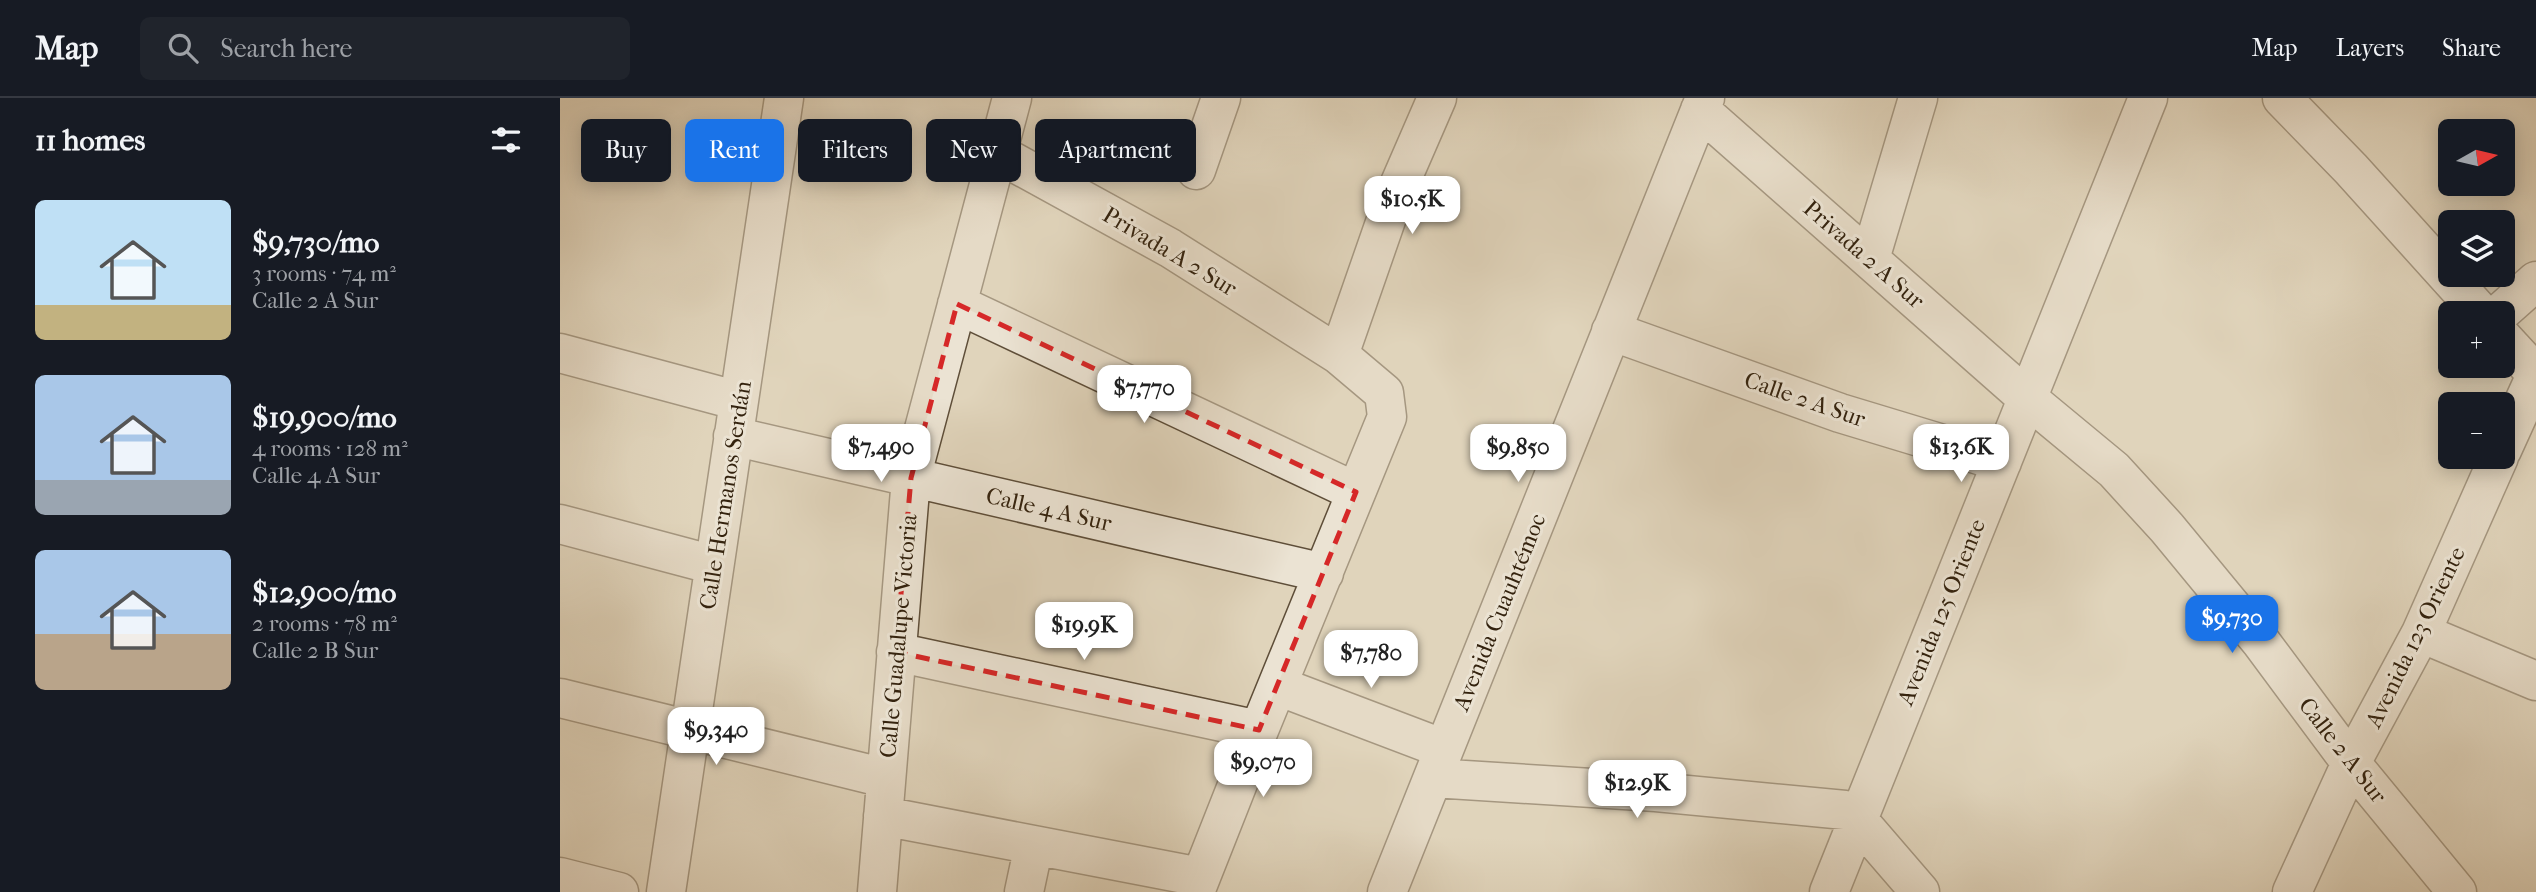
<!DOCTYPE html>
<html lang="en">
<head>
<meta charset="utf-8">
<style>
  body { margin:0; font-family:"IM FELL French Canon",serif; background:#20242c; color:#f1f3f6; height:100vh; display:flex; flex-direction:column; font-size:26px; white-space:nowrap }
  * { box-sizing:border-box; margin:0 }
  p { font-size:23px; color:#9ea1a6 }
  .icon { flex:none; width:38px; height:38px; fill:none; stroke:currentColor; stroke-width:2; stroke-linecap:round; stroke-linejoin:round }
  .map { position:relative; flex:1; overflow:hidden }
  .details { display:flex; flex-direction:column; background:#171b24; width:560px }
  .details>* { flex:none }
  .hud { position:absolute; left:21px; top:21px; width:665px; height:63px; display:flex; gap:14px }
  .needle { width:46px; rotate:82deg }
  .fabs { position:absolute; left:1878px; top:21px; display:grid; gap:14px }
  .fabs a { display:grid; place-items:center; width:77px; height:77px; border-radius:10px; background:#171b24; box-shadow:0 4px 18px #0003; font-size:35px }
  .price { position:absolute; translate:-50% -60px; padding:0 16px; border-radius:14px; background:#fff; color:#222; font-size:23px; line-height:46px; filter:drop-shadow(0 2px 4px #0008) }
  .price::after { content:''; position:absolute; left:50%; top:42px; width:21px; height:16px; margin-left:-10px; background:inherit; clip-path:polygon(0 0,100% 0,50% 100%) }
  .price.selected { background:#1a73e8; color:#fff }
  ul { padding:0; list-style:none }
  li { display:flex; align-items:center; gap:21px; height:175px; padding:0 35px }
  li span { display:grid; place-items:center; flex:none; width:196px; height:140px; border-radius:10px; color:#555 }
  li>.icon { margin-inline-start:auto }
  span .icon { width:84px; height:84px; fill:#fffc; stroke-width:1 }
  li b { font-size:30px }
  h2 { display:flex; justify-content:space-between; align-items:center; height:84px; padding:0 35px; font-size:30px }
  .tag { padding:0 24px; border-radius:10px; background:#171b24; box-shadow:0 4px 18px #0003; font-size:24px; line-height:63px }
  .tag.selected { background:#1a73e8; color:#fff }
  header { display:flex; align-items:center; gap:42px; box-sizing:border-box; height:98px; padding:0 35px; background:#171b24; border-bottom:2px solid #363941 }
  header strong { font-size:33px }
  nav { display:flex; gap:38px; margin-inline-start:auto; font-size:24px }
  .search { width:490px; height:63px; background:#20242c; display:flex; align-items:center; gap:18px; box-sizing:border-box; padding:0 24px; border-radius:10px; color:#9ea1a6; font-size:26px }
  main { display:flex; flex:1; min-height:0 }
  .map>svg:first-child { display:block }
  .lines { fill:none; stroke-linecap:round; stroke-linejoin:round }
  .minor-casing { stroke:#5e4e39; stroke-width:41 }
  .minor { stroke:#ebe3d3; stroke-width:38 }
  .marked { fill:none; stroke:#d62828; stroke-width:5; stroke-dasharray:14 9; stroke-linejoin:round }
  .labels { text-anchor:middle; stroke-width:6; stroke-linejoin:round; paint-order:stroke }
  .street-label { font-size:23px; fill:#33220e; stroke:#ebe3d3 }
</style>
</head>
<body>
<header>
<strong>Map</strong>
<div class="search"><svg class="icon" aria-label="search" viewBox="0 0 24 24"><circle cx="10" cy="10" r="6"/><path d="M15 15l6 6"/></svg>Search here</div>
<nav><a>Map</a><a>Layers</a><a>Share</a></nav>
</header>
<main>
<section class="details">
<h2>11 homes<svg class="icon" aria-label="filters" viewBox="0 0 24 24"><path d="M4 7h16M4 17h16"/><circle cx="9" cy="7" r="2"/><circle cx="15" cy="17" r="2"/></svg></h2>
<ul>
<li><span style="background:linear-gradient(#bfe0f5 75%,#c2b280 0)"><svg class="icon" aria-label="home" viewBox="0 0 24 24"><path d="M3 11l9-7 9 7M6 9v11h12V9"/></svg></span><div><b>$9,730/mo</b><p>3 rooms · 74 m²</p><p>Calle 2 A Sur</p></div></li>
<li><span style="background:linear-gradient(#a9c7e8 75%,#9aa5b1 0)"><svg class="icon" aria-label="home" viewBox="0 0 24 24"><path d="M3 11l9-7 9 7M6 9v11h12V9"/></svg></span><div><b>$19,900/mo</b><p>4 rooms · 128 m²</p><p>Calle 4 A Sur</p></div></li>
<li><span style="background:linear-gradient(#a9c7e8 60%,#b9a48a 0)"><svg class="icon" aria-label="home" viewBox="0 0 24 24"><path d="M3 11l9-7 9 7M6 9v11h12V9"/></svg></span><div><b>$12,900/mo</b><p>2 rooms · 78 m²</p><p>Calle 2 B Sur</p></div></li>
</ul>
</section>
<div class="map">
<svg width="1976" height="794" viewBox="0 0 1976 794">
  <rect width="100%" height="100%" fill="#e0d4bb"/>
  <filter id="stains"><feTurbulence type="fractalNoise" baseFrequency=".00286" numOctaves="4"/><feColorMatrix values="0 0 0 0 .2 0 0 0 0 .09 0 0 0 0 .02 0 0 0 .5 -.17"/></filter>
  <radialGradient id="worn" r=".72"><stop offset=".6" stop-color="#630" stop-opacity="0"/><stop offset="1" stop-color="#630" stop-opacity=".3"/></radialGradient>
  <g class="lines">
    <defs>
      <path id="minor" d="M1722 0 1791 71 1921 215
        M1140 12 1467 300 1554 372 1607 430 1701 544 1791 665 1897 794
        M437 55 610 150 779 257 824 295 827 319 699 632 635 794
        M636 72 661 0
        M1310 161 1358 0
        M397 206 796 394
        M1940 215 1976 183
        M1051 233 1280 315 1442 364
        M1942 239 1976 276
        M0 255 179 303
        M779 257 834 99 877 0
        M173 338 764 475
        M1942 352 1976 277
        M0 426 154 467
        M1861 535 1976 583
        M336 554 699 632
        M718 588 884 651
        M0 600 325 680
        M873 680 1096 694 1285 712 1298 722 1360 794
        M323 718 640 779
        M0 779 59 794
        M106 794 224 0
        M317 794 351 380 452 0
        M464 794 474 747
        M827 794 1145 0
        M1269 794 1588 0
        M1732 794 1791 665 1861 535 1939 359"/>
    </defs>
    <use href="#minor" class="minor-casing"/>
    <use href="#minor" class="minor"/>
  </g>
  <path d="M0 0H1976V794H0ZM397 206 796 394 699 632 336 554 351 380Z" fill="#e0d4bb" fill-opacity=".55" fill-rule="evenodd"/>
  <path class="marked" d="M397 206 796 394 699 632 336 554 351 380Z"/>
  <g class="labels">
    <g class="street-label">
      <text transform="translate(610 153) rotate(31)" y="8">Privada A 2 Sur</text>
      <text transform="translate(1304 156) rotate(41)" y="8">Privada 2 A Sur</text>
      <text transform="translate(1245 301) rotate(19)" y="8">Calle 2 A Sur</text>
      <text transform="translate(165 397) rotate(-81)" y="8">Calle Hermanos Serdán</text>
      <text transform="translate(489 411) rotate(13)" y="8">Calle 4 A Sur</text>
      <text transform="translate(939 514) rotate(-68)" y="8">Avenida Cuauhtémoc</text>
      <text transform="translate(1381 514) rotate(-68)" y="8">Avenida 125 Oriente</text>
      <text transform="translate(338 538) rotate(-85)" y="8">Calle Guadalupe Victoria</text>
      <text transform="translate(1855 539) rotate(-64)" y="8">Avenida 123 Oriente</text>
      <text transform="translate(1783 652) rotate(52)" y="8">Calle 2 A Sur</text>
    </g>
  </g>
  <rect width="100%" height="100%" filter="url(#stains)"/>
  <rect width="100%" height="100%" fill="url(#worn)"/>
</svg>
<div class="fabs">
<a><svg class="needle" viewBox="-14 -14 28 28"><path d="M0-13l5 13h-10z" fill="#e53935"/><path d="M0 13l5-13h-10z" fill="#9ea1a6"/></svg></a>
<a><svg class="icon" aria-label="layers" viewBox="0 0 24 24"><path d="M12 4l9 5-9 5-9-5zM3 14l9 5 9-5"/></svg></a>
<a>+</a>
<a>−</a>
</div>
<b class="price" style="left:852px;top:138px">$10.5K</b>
<b class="price" style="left:584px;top:327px">$7,770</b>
<b class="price" style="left:321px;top:386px">$7,490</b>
<b class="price" style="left:958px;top:386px">$9,850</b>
<b class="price" style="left:1401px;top:386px">$13.6K</b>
<b class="price selected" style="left:1672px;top:557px">$9,730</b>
<b class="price" style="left:524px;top:564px">$19.9K</b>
<b class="price" style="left:811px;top:592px">$7,780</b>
<b class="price" style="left:156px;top:669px">$9,340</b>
<b class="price" style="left:703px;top:701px">$9,070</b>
<b class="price" style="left:1077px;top:722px">$12.9K</b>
<div class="hud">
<a class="tag">Buy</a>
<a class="tag selected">Rent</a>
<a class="tag">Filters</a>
<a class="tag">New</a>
<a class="tag">Apartment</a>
</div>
</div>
</main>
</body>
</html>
